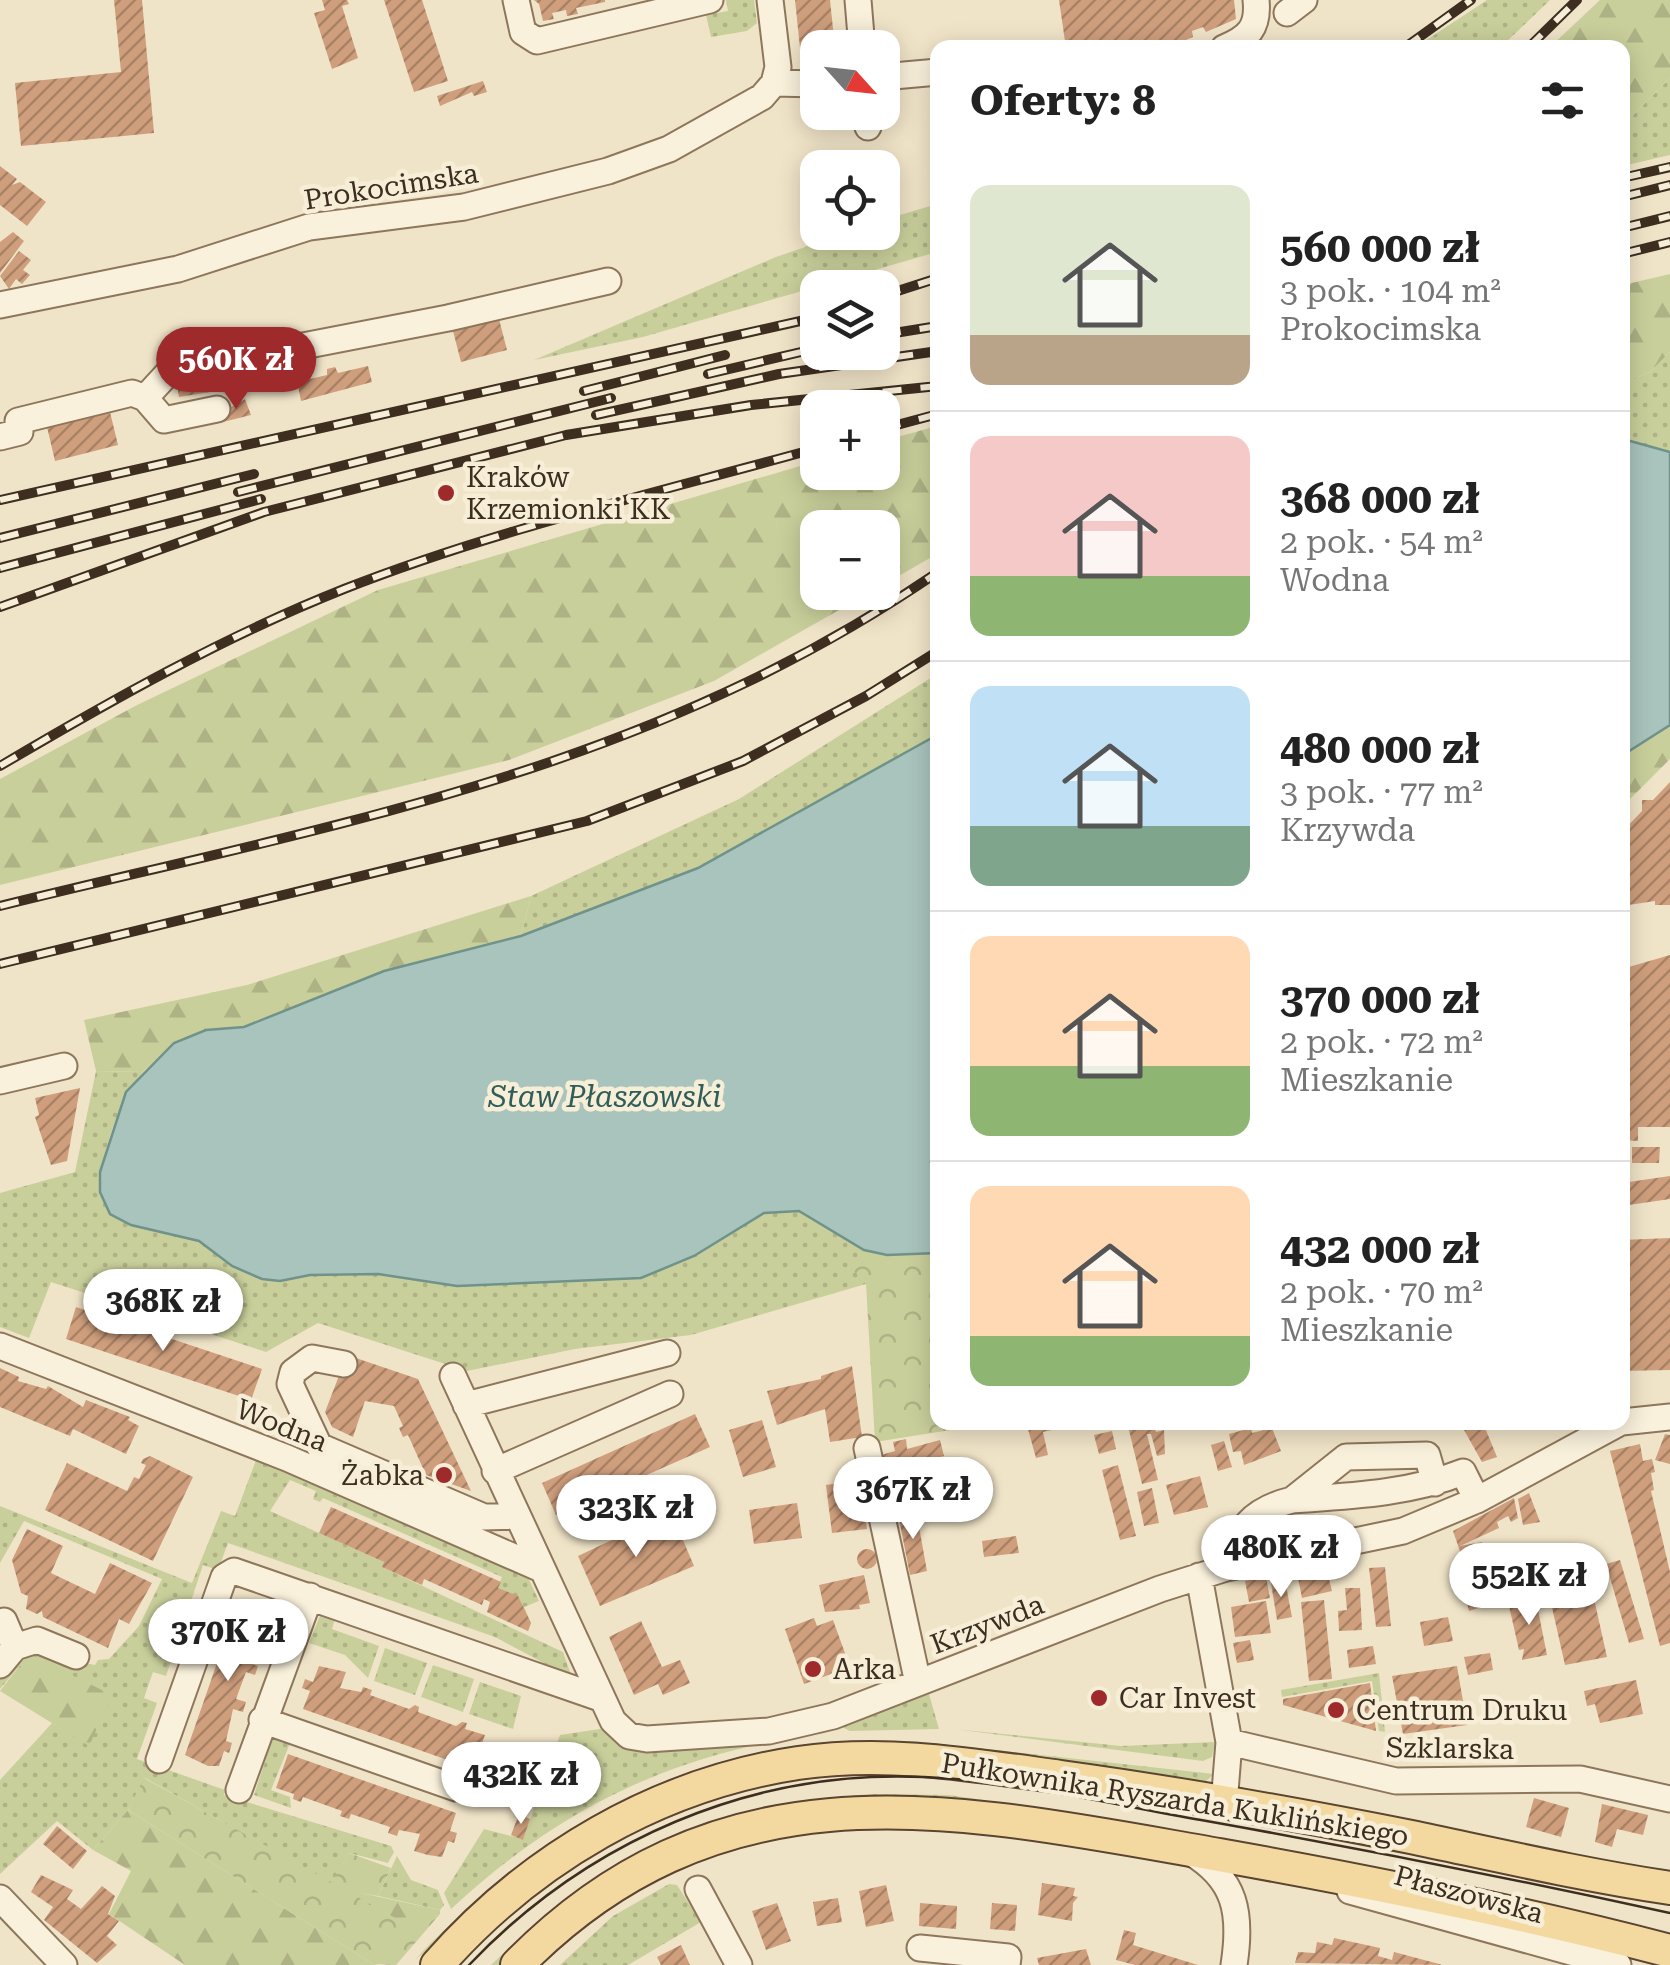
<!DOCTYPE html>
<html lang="pl">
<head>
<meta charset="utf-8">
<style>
  body { margin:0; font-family:"Roboto Serif",serif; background:#f6f6f6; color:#222; height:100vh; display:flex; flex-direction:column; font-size:38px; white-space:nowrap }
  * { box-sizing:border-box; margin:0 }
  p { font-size:32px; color:#767676 }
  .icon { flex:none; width:55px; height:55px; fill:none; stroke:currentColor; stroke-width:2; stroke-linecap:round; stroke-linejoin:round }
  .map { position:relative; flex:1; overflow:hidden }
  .side { position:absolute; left:930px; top:40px; width:700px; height:1390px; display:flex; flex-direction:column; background:#fff; border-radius:20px; box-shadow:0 5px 25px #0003 }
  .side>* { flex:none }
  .needle { width:65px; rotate:117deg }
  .fabs { position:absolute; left:800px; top:30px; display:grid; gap:20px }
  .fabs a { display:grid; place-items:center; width:100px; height:100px; border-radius:20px; background:#fff; box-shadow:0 5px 25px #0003; font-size:50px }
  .price { position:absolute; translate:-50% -85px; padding:0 22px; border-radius:35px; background:#fff; color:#222; font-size:32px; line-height:65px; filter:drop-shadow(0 2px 5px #0008) }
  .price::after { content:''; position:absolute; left:50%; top:60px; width:30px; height:22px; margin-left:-15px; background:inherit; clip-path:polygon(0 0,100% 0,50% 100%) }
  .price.selected { background:#9e2a2b; color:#fff }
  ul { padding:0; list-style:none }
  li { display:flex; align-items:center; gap:30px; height:250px; padding:0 40px }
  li+li { border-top:2px solid #e0e0e0 }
  li span { display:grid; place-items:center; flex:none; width:280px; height:200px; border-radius:20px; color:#555 }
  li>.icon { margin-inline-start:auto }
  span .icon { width:120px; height:120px; fill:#fffc; stroke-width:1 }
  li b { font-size:42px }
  h2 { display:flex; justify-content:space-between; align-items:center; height:120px; padding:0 40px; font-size:42px }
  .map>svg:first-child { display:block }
  .grass { fill:url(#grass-dots) }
  .forest { fill:url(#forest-firs) }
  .park { fill:url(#park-crowns) }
  .water { fill:#a9c4bc; stroke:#6f938a; stroke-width:2.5 }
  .building { fill:url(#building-hatch) }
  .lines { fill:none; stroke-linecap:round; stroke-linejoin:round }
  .minor-casing { stroke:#8d765c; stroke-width:29 }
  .major-casing { stroke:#5b4430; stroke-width:36 }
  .minor { stroke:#faf1dc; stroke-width:25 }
  .major { stroke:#f3d9a0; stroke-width:32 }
  .tram { stroke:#3d2e20; stroke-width:2.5 }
  .rail-casing { stroke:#3d2e20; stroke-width:10 }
  .rail { stroke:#f7eed8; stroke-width:6; stroke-dasharray:19; stroke-linecap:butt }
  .poi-dot { fill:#9e2a2b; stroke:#f7eed8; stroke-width:4 }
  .labels { text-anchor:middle; stroke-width:9; stroke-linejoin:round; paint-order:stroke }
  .street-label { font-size:28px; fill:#3d2e20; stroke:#f7eed8 }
  .poi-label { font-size:28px; fill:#3d2e20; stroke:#f7eed8; text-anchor:start }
  .water-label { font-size:30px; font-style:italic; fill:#2f5d5a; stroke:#f7eed8 }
</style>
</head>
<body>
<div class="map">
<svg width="1670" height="1965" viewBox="0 0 1670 1965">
  <defs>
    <pattern id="grass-dots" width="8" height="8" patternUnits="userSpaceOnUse" patternTransform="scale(2.5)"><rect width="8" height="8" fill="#c9cf9b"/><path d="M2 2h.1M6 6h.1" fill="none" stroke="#aeb285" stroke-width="1.8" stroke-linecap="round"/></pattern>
    <pattern id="forest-firs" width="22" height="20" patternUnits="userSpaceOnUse" patternTransform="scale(2.5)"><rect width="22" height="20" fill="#c9cf9b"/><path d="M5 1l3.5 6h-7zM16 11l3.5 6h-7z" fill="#aeb285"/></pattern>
    <pattern id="park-crowns" width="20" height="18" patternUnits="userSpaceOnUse" patternTransform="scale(2.5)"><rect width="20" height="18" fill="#c9cf9b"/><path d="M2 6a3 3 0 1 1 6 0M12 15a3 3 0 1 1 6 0" fill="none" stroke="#aeb285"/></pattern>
    <pattern id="building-hatch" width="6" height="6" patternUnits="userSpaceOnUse" patternTransform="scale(2.5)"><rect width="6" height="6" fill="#cf9f7d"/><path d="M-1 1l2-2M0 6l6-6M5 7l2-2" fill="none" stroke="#a98266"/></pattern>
  </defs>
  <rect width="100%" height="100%" fill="#f0e4c8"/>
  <path class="grass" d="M726 0H754L757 23 747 31 711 37 706 15 728 11Z
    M1487 0H1550L1501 47H1416Z
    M1670 78V155L1623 166V125Z
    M937 204V252L643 337 534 360 776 257 846 233 882 232 883 220Z
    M1670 352V452L1623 439 1622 384 1650 372Z
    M937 674V735L698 868 521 936 531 896 739 799Z
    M96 1071 143 1072C118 1102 110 1135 100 1172L131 1225 199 1241 232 1266 280 1281 310 1275 378 1274 457 1286 641 1278 694 1256 764 1213 799 1211 845 1239 887 1255 937 1253 872 1291 866 1284 691 1335 575 1349 467 1371 318 1323 266 1352 51 1282 29 1338 0 1327V1193L75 1172Z
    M258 1455 524 1569 539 1601 524 1607 531 1623 528 1631 487 1612 502 1577 323 1498 320 1502 313 1499 316 1491 290 1480 270 1511 384 1562 382 1567 563 1652 572 1678 495 1637 228 1543 218 1570 203 1565 166 1676 153 1672 144 1698 157 1703 137 1759 225 1790 224 1795 391 1846 394 1852 388 1863 349 1853 331 1883 145 1778 128 1810 93 1850 57 1821 0 1874V1780L52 1723 89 1745 29 1655 0 1689V1678L25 1651 95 1665 98 1660 109 1659 139 1626 162 1579 24 1521 0 1563V1506L192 1583 221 1511 235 1516Z
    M321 1613 336 1615 332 1629 379 1646 368 1678 345 1655 309 1643Z
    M385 1648 427 1663 415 1695 374 1681Z
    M433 1665 474 1679 463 1712 421 1697Z
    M1379 1673 1385 1732 1379 1731 1372 1681 1282 1697 1281 1690Z
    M480 1682 521 1696 513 1729 469 1714Z
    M929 1694 939 1729 850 1731 842 1727 841 1723Z
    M830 1727 824 1733C675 1753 562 1806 451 1909L444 1893 484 1829 523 1839 560 1735 606 1728Z
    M954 1729 1121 1746 1215 1742 1212 1757 1203 1761Z
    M273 1737 291 1741 271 1790 290 1797 291 1808 254 1795Z
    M913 1741 1214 1774 1204 1783 804 1750 483 1902 415 1960C435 1937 459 1917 482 1897 604 1788 751 1742 913 1741Z
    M872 1794 949 1795 1046 1809 1390 1870 1670 1932 1521 1900 949 1800 871 1798 797 1804 521 1944 500 1965H491C598 1862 723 1804 872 1794Z
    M397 1856 411 1880 438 1890 444 1905 440 1910 378 1896Z
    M669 1884 677 1885 701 1922 628 1965H560L613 1916Z"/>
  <path class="forest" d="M1600 0H1670V78L1623 125 1622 48 1550 47Z
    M1670 274V352L1650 372 1623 384V285Z
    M937 426V554L883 585 882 528H818V592L869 593 714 681 509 760 0 885V779L137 705 378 590 817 461 818 472H882L883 441Z
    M1670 725V759L1623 806V755Z
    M531 896 521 936 384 971 243 1028 206 1030 174 1043 143 1072 96 1071 84 1020 247 985Z
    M29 1654 112 1695 89 1746 0 1691Z
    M128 1810 373 1964 379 1965H185L109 1914 131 1871 93 1850Z
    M342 1889 440 1910V1914L407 1925Z"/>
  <path class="park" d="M864 1250 887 1255 937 1253 938 1422 995 1423 875 1442 866 1284 850 1267Z
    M144 1778 331 1882 349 1853 391 1868 378 1896 347 1891 406 1924 440 1914 396 1965 373 1964 128 1810Z"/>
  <path class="water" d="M1623 439 1670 452V725L1623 755Z
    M937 735 938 1152 931 1162 937 1164V1253L887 1255 864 1250 799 1211 764 1213 694 1256 641 1278 457 1286 378 1274 310 1275 280 1281 262 1279 232 1266 199 1241 131 1225 110 1214 100 1192V1172L126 1092 174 1043 206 1030 244 1027 384 971 521 936 698 868Z"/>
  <path class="building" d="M114 0H142L154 133 21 146 15 83 121 72Z
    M322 0H347L349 4 342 6 358 58 332 69 314 13 325 10Z
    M384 0H422L448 81 414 92Z
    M534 0H605V2L576 8 578 14 567 16 566 10 552 13 554 19 543 21 539 4Z
    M795 0H830L835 48H818V56L801 58Z
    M1059 0H1234L1236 19 1206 32 1203 27 1192 31 1193 37 1167 48H1066Z
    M483 81 487 92 474 96 472 92 440 106 437 96Z
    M0 166 17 179 12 185 20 182 46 202 27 226 0 205Z
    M13 232 24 241 0 273V242Z
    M19 251 31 260 23 270 30 275 22 284 16 279 9 289 0 276Z
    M499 319 507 350 461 362 453 331 468 326 467 321Z
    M262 360 264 367 281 364 284 380 179 397 175 374Z
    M368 366 372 382 301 401 297 382 327 375V369L335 367 338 373Z
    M245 399 251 415 223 422 221 413Z
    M110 412 118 445 55 461 47 427Z
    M1670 782V905H1655V901L1622 906V832L1642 811V800H1653Z
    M1670 955V1127H1638V1141L1622 1140V969Z
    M80 1088 67 1161 51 1165 35 1117 39 1115 35 1098Z
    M1632 1147H1660L1659 1163H1632Z
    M1670 1176V1199L1622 1206V1183Z
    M1670 1238V1370L1622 1371V1240Z
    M76 1307 262 1369 251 1400 66 1339Z
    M347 1355 418 1379 471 1491 426 1475 408 1435 403 1437 399 1428 403 1426 394 1406 365 1401 353 1437 332 1427 325 1412Z
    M852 1366 862 1437 830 1442 825 1409 777 1425 767 1391 821 1379V1376Z
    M0 1368 19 1377 18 1381 46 1389 48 1386 83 1407 86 1400 130 1417 128 1420 139 1426 126 1454 73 1429 70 1436 0 1407Z
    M695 1414 710 1447 556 1515 542 1483Z
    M762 1420 776 1467 743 1477 729 1430Z
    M1026 1422H1063L1064 1427 1043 1432 1048 1455 1036 1458Z
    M1127 1422H1153L1156 1432 1164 1430 1165 1454 1157 1456 1151 1434H1147L1158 1480 1142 1484Z
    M1336 1422H1432L1433 1426 1336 1427Z
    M1483 1423 1497 1457 1482 1462 1464 1430Z
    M1251 1428 1252 1433 1272 1428 1281 1451 1244 1465 1241 1451 1233 1452 1229 1434Z
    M1112 1431 1116 1449 1099 1454 1094 1435Z
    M1665 1434 1670 1435V1464L1655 1460Z
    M906 1439 907 1449 940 1440 944 1456 882 1472 878 1456 895 1451 893 1442Z
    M1224 1441 1232 1467 1218 1471 1211 1445Z
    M1640 1444 1643 1461 1652 1459 1655 1472 1651 1473 1654 1490 1651 1491 1670 1572V1643L1660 1646 1610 1451Z
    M150 1456 193 1477 153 1561 45 1510 67 1463 127 1491 134 1477 139 1479 146 1465 141 1463 143 1459Z
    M1118 1465 1136 1536 1120 1540 1102 1470Z
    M1200 1476 1208 1507 1174 1515 1166 1485Z
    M860 1480 867 1529 832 1533 826 1485Z
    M1152 1488 1159 1523 1144 1526 1137 1492Z
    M1529 1493 1540 1522 1523 1525 1518 1499Z
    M1514 1498 1518 1518 1511 1522 1508 1516 1497 1522 1499 1528 1460 1546 1482 1542 1494 1603 1469 1611 1462 1582 1472 1579 1460 1578 1458 1564 1464 1563 1453 1531Z
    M797 1503 802 1538 754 1544 749 1510Z
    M331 1507 501 1582 498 1588 518 1596 531 1623 528 1631 487 1612 490 1602 484 1599 482 1605 424 1579 422 1585 382 1567 384 1562 319 1533Z
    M916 1510 927 1571 910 1575 898 1514Z
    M671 1512 694 1566 600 1606 578 1556Z
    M27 1529 63 1546 51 1573 95 1594 110 1563 152 1583 129 1624 119 1619 108 1648 43 1617 42 1611 37 1614 26 1609 28 1596 21 1593 12 1560Z
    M1016 1536 1019 1553 984 1557 982 1541Z
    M857 1559a10 10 0 1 1 20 0a10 10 0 1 1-20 0Z
    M1620 1560 1644 1639 1629 1643 1606 1564Z
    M1586 1563 1607 1657 1565 1665 1544 1572Z
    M1326 1567 1332 1591 1302 1598 1297 1573Z
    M1385 1567 1391 1626 1376 1627 1369 1568Z
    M864 1575 870 1603 859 1605 860 1609 825 1612 819 1585Z
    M1266 1577 1270 1598 1249 1602 1245 1581Z
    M1285 1580 1292 1617 1277 1620 1271 1583Z
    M1345 1588H1360L1362 1630 1339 1631 1338 1611 1347 1610Z
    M1534 1590 1547 1655 1522 1660 1524 1649 1519 1650 1509 1606 1530 1602 1526 1591Z
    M239 1600 273 1611 267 1627 272 1628 268 1638 263 1635 257 1651 253 1649 249 1663 258 1666 255 1675 246 1672 236 1699 246 1702 243 1712 233 1709 226 1741 232 1743 229 1753 224 1751 219 1766H208L185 1755Z
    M1324 1600 1332 1679 1309 1681 1301 1602Z
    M1266 1601 1271 1633 1235 1637 1231 1607Z
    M1448 1617 1453 1641 1424 1646 1420 1622Z
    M814 1618 817 1626 833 1620 850 1667 804 1684 785 1629Z
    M641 1621 662 1667 680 1660 690 1683 663 1695 658 1684 634 1695 609 1637Z
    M1250 1640 1254 1660 1237 1663 1233 1643Z
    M1373 1646 1376 1664 1349 1668 1347 1650Z
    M1490 1653 1493 1670 1468 1675 1464 1657Z
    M319 1666 346 1672 340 1688 361 1692 363 1687 372 1690 370 1695 409 1709 415 1705 419 1707 418 1712 456 1726 462 1722 467 1723 465 1729 485 1735 473 1769 303 1709 310 1691 302 1688 305 1679 313 1682Z
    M1457 1666 1467 1725 1403 1734 1392 1676Z
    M1636 1680 1643 1714 1600 1723 1595 1704 1587 1706 1584 1691Z
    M1370 1683 1376 1731 1283 1705V1699Z
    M288 1754 456 1813 450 1831 457 1833 454 1843 448 1841 442 1857 428 1855 414 1851 420 1834 399 1830 397 1836 388 1833 390 1827 351 1814 349 1819 340 1816 342 1811 303 1797 301 1802 293 1799 294 1794 276 1788Z
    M1534 1798 1569 1808 1561 1837 1526 1827Z
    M1602 1804 1648 1815 1643 1835 1617 1829 1612 1847 1595 1842Z
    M519 1814 530 1819 523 1840 511 1835Z
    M57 1826 87 1851 73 1869 43 1844Z
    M41 1875 73 1890 67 1899 81 1909 102 1886 115 1896 108 1914 119 1921 107 1936 117 1945 97 1963 44 1920 53 1907 31 1892Z
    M1042 1883 1075 1888 1073 1896 1078 1897 1073 1903 1072 1921 1038 1915Z
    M886 1885 894 1921 866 1927 859 1891Z
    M838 1898 842 1922 817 1926 813 1902Z
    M777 1903 791 1941 766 1950 752 1911Z
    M920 1903 957 1906 956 1929 919 1926Z
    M992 1903 1017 1905 1015 1931 990 1929Z
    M1124 1930 1136 1933 1133 1945 1198 1965H1135L1116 1960Z
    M1334 1938 1380 1948 1378 1956 1392 1960 1394 1952 1443 1965 1295 1963 1298 1952 1315 1953 1317 1942 1332 1945Z
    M681 1945 690 1965H661L657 1957Z
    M1086 1949 1091 1965H1039L1037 1958Z"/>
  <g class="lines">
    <defs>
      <path id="minor" d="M516 0 523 32 537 41 710 0
        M858 0 862 48
        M1287 13 1304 0
        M1224 48C1248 38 1259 28 1256 0
        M882 77 938 72
        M774 83 818 84
        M867 112 868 127
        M0 305 178 269 309 227 464 207 608 171 669 149 762 97 774 83 778 67 770 0
        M145 398 169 372 448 318 608 281
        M0 437 20 432 18 421 132 393 145 398 164 420 217 409
        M0 1081 64 1066
        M0 1346 287 1458 539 1568
        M344 1364 312 1358 293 1372 290 1384 319 1446 484 1517 514 1516
        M453 1376 613 1721 629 1736 647 1739 769 1731 833 1716 1160 1589 1226 1568 1403 1531 1477 1500 1621 1422
        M466 1405 667 1353
        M1622 1422 1670 1417
        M867 1448 918 1683
        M495 1471 670 1394
        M1435 1483 1427 1455 1346 1457 1292 1500C1350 1496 1408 1494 1463 1472L1477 1500
        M1226 1568C1238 1529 1251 1510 1292 1500
        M1199 1576 1229 1742 1224 1804
        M15 1647 37 1640 76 1656
        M0 1665 15 1647 4 1621
        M262 1720 456 1788
        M1229 1742 1396 1781 1580 1779 1670 1799
        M159 1760 224 1577 234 1571 600 1698
        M239 1790 310 1596
        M1190 1852C1236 1879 1242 1913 1234 1965
        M698 1889 739 1965
        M1350 1891 1618 1965
        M0 1898 64 1965
        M920 1948 1008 1957 1007 1965"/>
      <path id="major" d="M437 1965C530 1859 658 1784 798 1763 887 1750 973 1765 1061 1777 1178 1793 1295 1814 1411 1837 1497 1855 1583 1875 1670 1888
        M517 1965C725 1753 960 1810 1219 1855 1371 1882 1521 1912 1670 1951"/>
    </defs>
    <use href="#minor" class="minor-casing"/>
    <use href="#major" class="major-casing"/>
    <use href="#minor" class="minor"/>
    <use href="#major" class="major"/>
    <path class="tram" d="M469 1965C587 1841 751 1769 924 1777 1017 1781 1110 1804 1201 1820 1358 1848 1514 1879 1670 1913"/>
    <defs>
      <path id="rail" d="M1404 48 1471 0
        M1528 48 1577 0
        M1622 178 1670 167
        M1622 197 1670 185
        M1622 228 1670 216
        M1622 254 1670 242
        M882 296 938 278
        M882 335 938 326
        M708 374 818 348
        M584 391 725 355
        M596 415 779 374 938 351
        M882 429 938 414
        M238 492 611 398
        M0 500 818 317
        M0 538 254 474
        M0 568 261 499
        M0 607 264 512 566 435 751 405 938 386
        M0 766C112 700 223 637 344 589 497 529 660 492 818 448
        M0 906C334 824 648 771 938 572
        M0 964 587 821 743 761 866 696 938 651"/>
    </defs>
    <use href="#rail" class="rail-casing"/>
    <use href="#rail" class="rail"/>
  </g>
  <g class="poi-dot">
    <circle cx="446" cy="493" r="10"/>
    <circle cx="444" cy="1475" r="10"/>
    <circle cx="813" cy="1669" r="10"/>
    <circle cx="1099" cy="1698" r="10"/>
    <circle cx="1336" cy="1710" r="10"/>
  </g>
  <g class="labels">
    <g class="street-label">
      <text transform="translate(391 186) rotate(-9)" y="10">Prokocimska</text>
      <text transform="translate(282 1425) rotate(22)" y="10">Wodna</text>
      <text transform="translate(987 1624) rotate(-21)" y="10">Krzywda</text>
      <text transform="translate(1450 1748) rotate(1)" y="10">Szklarska</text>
      <text transform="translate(1175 1799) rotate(9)" y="10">Pułkownika Ryszarda Kuklińskiego</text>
      <text transform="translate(1469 1894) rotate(15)" y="10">Płaszowska</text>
    </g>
    <g class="poi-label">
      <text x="466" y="487">Kraków<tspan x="466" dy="32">Krzemionki KK</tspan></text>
      <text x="424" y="1485" text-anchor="end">Żabka</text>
      <text x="833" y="1679">Arka</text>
      <text x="1119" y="1708">Car Invest</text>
      <text x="1356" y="1720">Centrum Druku</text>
    </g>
    <g class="water-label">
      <text x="605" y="1107">Staw Płaszowski</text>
    </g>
  </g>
</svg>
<div class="fabs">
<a><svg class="needle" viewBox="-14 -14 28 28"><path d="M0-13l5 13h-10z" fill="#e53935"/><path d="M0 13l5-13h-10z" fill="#767676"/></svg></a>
<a><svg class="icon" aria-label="locate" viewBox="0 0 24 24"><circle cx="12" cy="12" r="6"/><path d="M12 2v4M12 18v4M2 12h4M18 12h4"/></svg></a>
<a><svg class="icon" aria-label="layers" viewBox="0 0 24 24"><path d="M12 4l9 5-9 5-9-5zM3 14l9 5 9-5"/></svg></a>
<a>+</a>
<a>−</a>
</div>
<b class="price selected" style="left:236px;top:412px">560K zł</b>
<b class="price" style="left:163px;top:1354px">368K zł</b>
<b class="price" style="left:913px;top:1542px">367K zł</b>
<b class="price" style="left:636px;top:1560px">323K zł</b>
<b class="price" style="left:1281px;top:1600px">480K zł</b>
<b class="price" style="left:1529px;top:1628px">552K zł</b>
<b class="price" style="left:228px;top:1684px">370K zł</b>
<b class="price" style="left:521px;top:1827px">432K zł</b>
<section class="side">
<h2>Oferty: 8<svg class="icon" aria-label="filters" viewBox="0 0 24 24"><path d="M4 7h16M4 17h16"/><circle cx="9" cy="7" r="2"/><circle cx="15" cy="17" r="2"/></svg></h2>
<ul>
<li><span style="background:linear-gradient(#dfe7d0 75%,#b9a48a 0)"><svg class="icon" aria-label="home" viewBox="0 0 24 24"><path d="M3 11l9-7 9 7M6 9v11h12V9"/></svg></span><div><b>560 000 zł</b><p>3 pok. · 104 m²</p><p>Prokocimska</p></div></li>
<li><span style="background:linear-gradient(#f6c9c9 70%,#8fb573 0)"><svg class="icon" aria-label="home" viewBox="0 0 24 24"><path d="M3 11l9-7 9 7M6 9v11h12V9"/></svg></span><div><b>368 000 zł</b><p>2 pok. · 54 m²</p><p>Wodna</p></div></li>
<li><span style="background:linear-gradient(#bfe0f5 70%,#7fa58c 0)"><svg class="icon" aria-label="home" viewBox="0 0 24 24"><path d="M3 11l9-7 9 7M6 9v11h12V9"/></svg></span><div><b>480 000 zł</b><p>3 pok. · 77 m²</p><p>Krzywda</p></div></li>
<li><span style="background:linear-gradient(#ffd9b3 65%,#8fb573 0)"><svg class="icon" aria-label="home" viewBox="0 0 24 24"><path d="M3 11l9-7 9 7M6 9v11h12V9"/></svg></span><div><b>370 000 zł</b><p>2 pok. · 72 m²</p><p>Mieszkanie</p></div></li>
<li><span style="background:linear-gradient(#ffd9b3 75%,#8fb573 0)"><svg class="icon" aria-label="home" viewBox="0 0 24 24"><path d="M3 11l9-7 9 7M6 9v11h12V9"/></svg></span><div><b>432 000 zł</b><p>2 pok. · 70 m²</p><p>Mieszkanie</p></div></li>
</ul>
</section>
</div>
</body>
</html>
